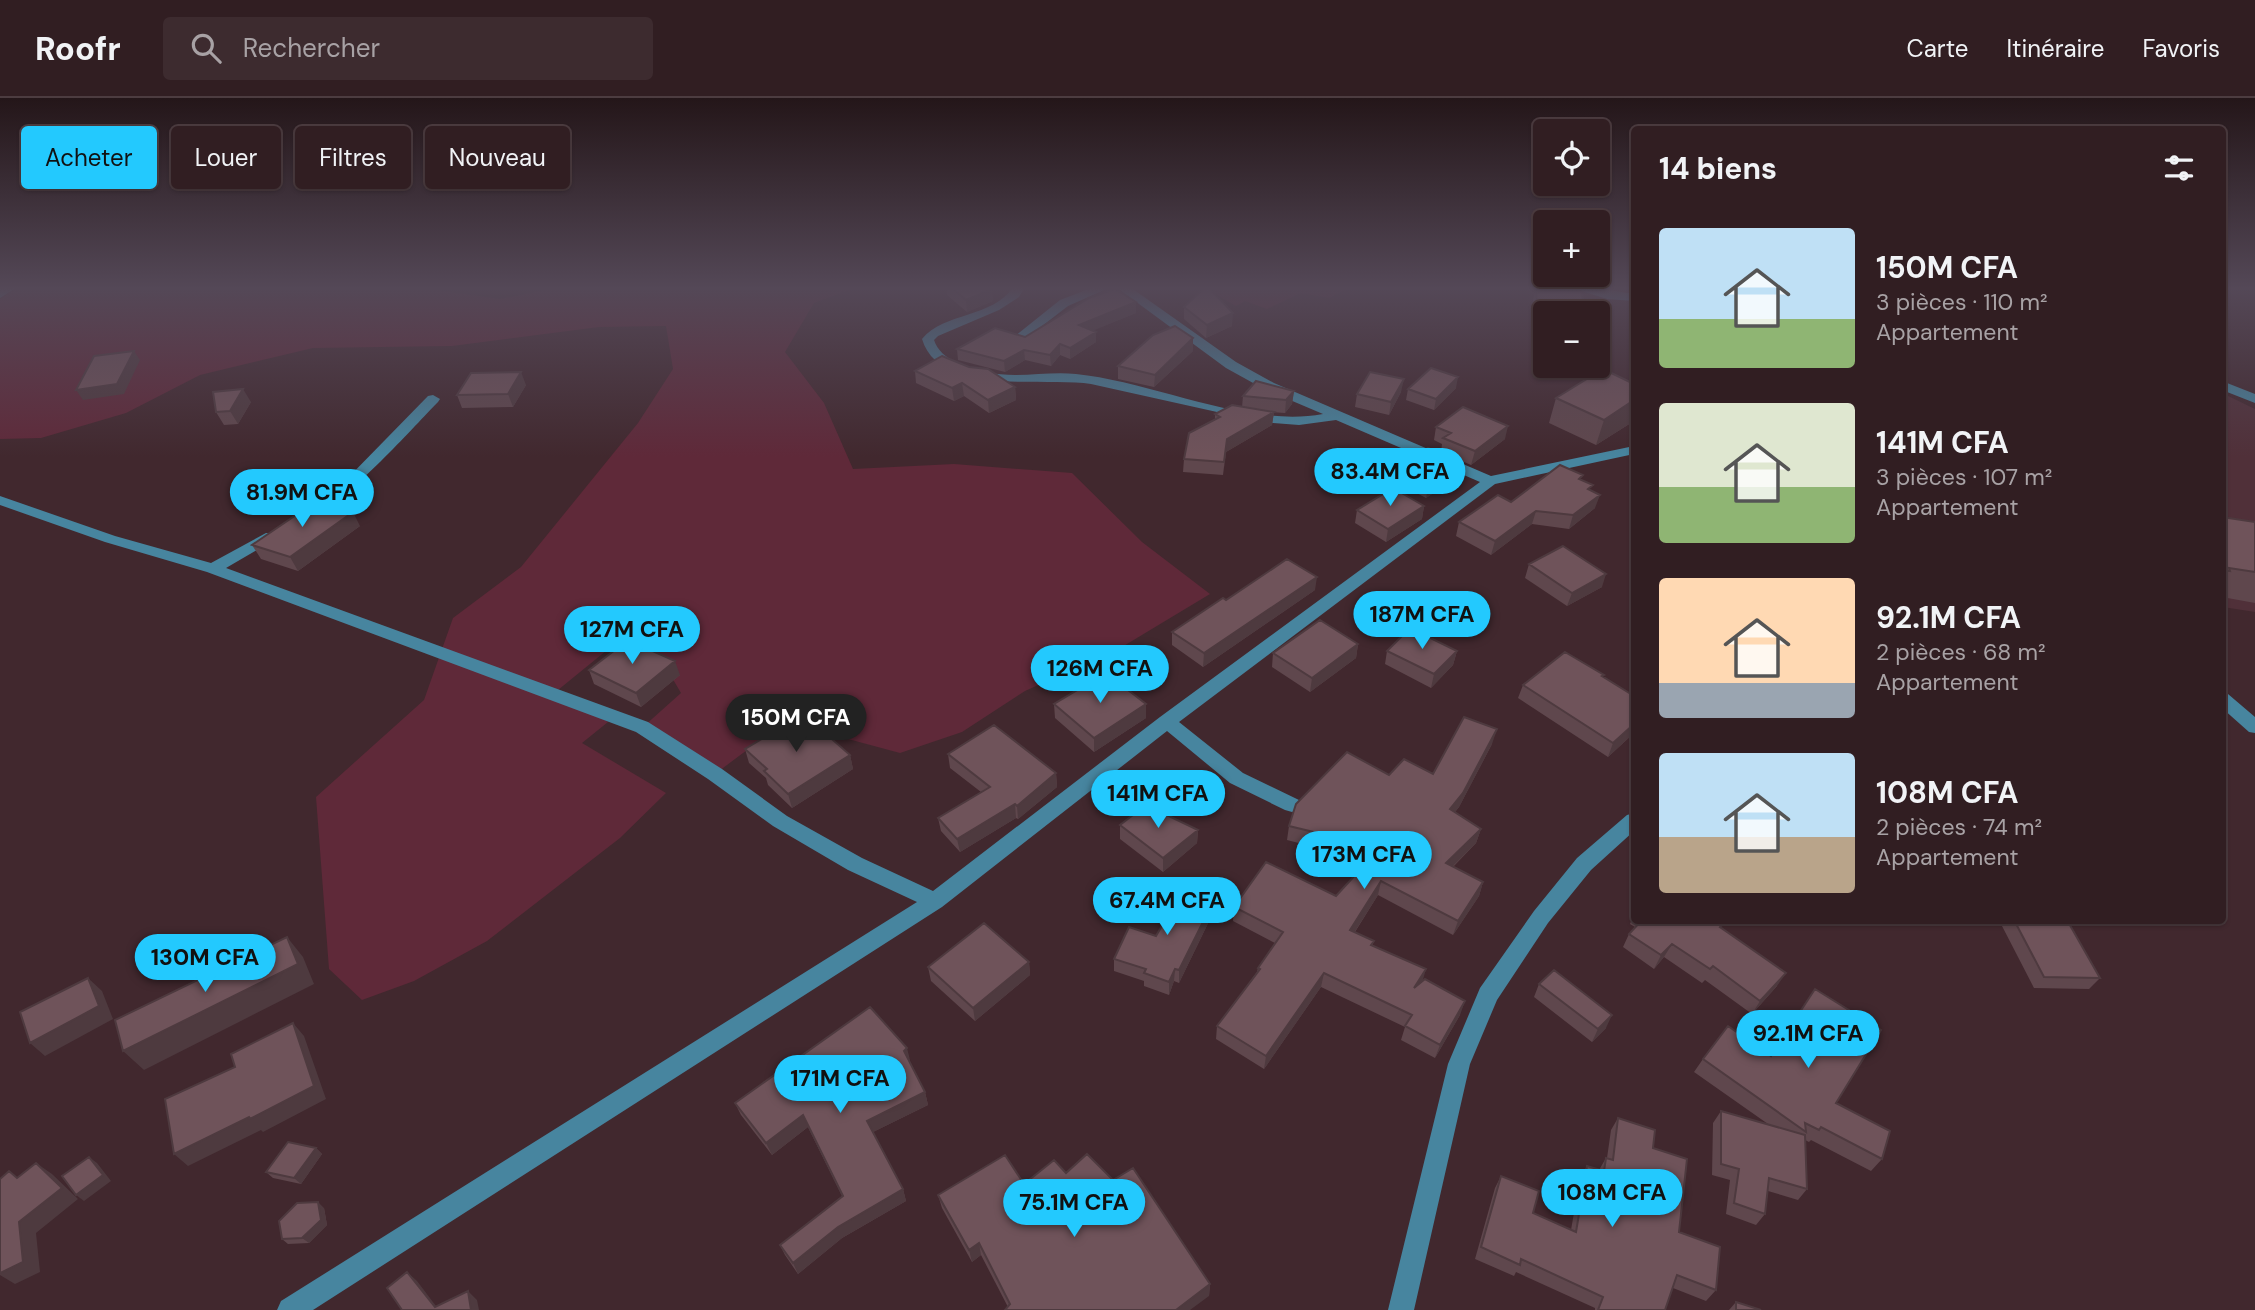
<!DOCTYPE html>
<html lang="fr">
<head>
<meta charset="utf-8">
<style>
  body { margin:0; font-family:"DM Sans",sans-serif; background:#3d2b2f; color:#f1f3f6; height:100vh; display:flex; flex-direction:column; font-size:26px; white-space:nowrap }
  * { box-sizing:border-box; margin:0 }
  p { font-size:23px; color:#a8a2a5 }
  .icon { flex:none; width:38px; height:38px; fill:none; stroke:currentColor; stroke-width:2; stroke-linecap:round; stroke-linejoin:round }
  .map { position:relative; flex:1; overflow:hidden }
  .drawer { position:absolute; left:1631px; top:28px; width:595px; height:798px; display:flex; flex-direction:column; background:#311e22; border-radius:7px; box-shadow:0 2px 5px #0004,0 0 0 2px #4c3c40 }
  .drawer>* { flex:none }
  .banner { position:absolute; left:21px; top:28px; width:665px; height:63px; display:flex; gap:14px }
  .buttons { position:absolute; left:1533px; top:21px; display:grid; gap:14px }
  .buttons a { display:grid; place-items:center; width:77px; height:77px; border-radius:7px; background:#311e22; box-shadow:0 2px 5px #0004,0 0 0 2px #4c3c40; font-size:35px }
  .price { position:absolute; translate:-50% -60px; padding:0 16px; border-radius:24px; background:#23c9fe; color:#111; font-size:23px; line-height:46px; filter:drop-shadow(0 2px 4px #0008) }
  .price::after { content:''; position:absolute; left:50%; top:42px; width:21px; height:16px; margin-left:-10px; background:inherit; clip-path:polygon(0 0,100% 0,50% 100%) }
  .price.active { background:#222; color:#fff }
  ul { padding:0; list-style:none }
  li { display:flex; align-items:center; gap:21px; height:175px; padding:0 28px }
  li span { display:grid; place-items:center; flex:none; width:196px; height:140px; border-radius:7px; color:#555 }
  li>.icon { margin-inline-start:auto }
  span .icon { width:84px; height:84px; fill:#fffc; stroke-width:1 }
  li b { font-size:30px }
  h2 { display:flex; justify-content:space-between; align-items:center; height:84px; padding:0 28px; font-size:30px }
  .tag { padding:0 24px; border-radius:7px; background:#311e22; box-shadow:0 2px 5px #0004,0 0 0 2px #4c3c40; font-size:24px; line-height:63px }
  .tag.active { background:#23c9fe; color:#111 }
  header { display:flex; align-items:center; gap:42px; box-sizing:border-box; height:98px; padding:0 35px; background:#311e22; border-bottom:2px solid #4c3c40 }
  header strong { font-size:33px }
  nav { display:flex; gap:38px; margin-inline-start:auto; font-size:24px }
  .search { width:490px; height:63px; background:#3d2b2f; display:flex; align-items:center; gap:18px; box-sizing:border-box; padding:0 24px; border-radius:7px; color:#a8a2a5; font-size:26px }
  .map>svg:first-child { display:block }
  .built { fill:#503039 }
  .green { fill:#5f2939 }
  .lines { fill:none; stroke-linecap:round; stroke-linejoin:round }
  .minor { fill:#47859f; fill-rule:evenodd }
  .wall { fill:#5f474d }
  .shaded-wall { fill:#4e3a3f }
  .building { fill:#6f535a; stroke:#4e3a3f; stroke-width:2 }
</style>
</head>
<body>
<header>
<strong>Roofr</strong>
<div class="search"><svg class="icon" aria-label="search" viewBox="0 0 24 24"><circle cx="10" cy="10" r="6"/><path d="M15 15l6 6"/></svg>Rechercher</div>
<nav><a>Carte</a><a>Itinéraire</a><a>Favoris</a></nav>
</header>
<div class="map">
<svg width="2255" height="1212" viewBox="0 0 2255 1212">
  <rect width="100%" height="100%" fill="#41282e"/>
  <path class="built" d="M2222 295 2255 311V514L2223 509Z"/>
  <path class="green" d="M20 189 436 192 500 201 556 190 682 192 690 189H857L814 205 785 254 824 305 853 371 954 366 1072 375 1142 444 1210 496 1117 552 1025 593 962 634 900 655 822 634 775 631 715 676 643 629 681 595 661 561 612 548 558 592 608 624 582 645 666 695 620 740 487 843 414 883 362 902 329 871 316 699 424 602 453 520 521 469 638 325 673 271 666 228 599 229 452 248 313 250 200 277 126 315 41 340 0 341V201Z
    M1203 189H1351L1329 200 1301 195 1267 211 1245 203 1236 208Z"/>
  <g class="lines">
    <path class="minor" d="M3 189H17L0 200V191Z
      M1013 189H1025L1019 199 999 212 938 238 934 242C941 263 967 269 986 274 1016 281 1046 273 1076 276 1154 284 1247 330 1323 316L1264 291 1226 270 1116 189H1130L1236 264 1274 285 1491 378 1634 348V356L1495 386 1179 624 1243 675 1299 702 1301 707 1299 712 1292 714 1285 712 1230 685 1167 633 942 809 313 1212H277L281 1203 917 804 848 772 773 728 708 681 636 634 207 474 105 444 0 407V398L115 438 211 465 266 435H276L279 438 276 441 226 470 648 624 722 671 787 718 862 760 933 793 1160 619 1480 384 1336 322 1299 327 1262 324 1091 286C1046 279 939 299 922 241 944 214 993 220 1013 189Z
      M1094 189H1111L1068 208 1020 245H1012L1010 242 1060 202Z
      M1569 189H1589L1634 196V203L1607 201Z
      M2222 283 2255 296V305L2222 292Z
      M433 297 440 301 438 304C416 326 326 428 299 421L297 418 299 415 342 386 428 298Z
      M2222 594 2228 596 2255 619V635L2249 634 2222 610Z
      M1634 715V733L1591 772 1548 825 1497 902 1470 966 1414 1212H1388L1448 966 1480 890 1534 813 1577 760 1627 717Z"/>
  </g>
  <path class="wall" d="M946 189H990L993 203 967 214 947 197Z
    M1536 190 1586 215H1545V227L1533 225V202Z
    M1136 204V215L1093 232 1096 234V244L1070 261 1060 257 1051 268 1025 262 1005 274 958 262 957 251 1025 239Z
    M1184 209 1232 228 1206 240 1184 221Z
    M1193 240V253L1154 289 1118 281V268Z
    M915 273 1015 289 1016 302 989 315 964 298 954 303 916 285Z
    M1634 286V323L1596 347 1549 325 1556 300Z
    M526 287 513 309 462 310 457 297Z
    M1456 290 1434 312 1406 302 1408 291Z
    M1294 293 1292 306 1285 315 1271 314H1274L1272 327 1226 354 1223 377 1183 374 1184 361 1215 321V316L1242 309 1243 298Z
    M1401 294 1389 317 1355 309 1357 296Z
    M251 304 238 326 224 327 216 314Z
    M1436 329 1505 341 1471 367 1441 354 1442 346 1434 342Z
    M1462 365 1459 378 1426 400 1394 383 1397 370Z
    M1581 382 1591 393 1595 410 1569 431 1532 426 1491 457 1456 438 1459 424 1511 404Z
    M1424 408 1422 421 1386 444 1355 425 1357 412Z
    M2222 419 2255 424V505L2222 499Z
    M360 428 298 473 261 461 252 447Z
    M1529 466 1602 489 1567 508 1525 480Z
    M1315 492 1203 569 1172 547V534Z
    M1358 546 1356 560 1310 594 1272 569 1273 555Z
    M1387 553H1457L1453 567 1431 590 1385 566Z
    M589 572 680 577 641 609 594 586Z
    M1603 579 1634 598V635L1608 659 1518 600 1523 587Z
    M1054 606 1146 620 1094 654 1055 620Z
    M821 638 850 657 853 671 792 710 768 687 766 680 749 665 745 651Z
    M1492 646 1459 709 1455 714 1481 731 1476 745 1453 769 1483 784 1479 798 1453 837 1378 797 1355 834 1374 843 1372 848 1423 883 1460 917 1435 960 1401 942 1405 929 1321 889 1264 971 1216 941 1217 928 1257 874 1258 870 1275 845 1233 823 1234 809 1336 798 1368 763 1287 742 1289 728 1389 677 1433 676Z
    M948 656 1056 675 1057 689 1018 721 1016 720 960 754 941 733 938 720 981 694 950 670Z
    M1120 727 1198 732 1197 745 1163 774 1120 741Z
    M1215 800 1214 813 1179 885 1174 883 1169 897 1144 888V883L1114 873V861L1156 838Z
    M1634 816V822H1713L1777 888 1752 916 1705 882 1702 885 1664 859 1654 871 1623 849 1629 836 1635 829 1630 826Z
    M2007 822H2067L2100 880 2089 891 2034 890 2002 828Z
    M1029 864 1030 877 975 923 931 883 928 869Z
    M1539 886 1606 930 1592 944 1534 899Z
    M1703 961 1836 1005 1882 1061 1871 1073 1811 1042 1809 1044 1805 1042 1807 1091 1798 1102 1768 1093 1765 1116 1756 1127 1726 1116 1730 1082 1712 1077 1713 1025 1721 1013 1768 1026 1694 974Z
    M910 962 909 963 925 994 928 1007 873 1034 903 1091 906 1103 842 1140 798 1176 785 1157 780 1147 842 1098 808 1029 772 1057 741 1017 735 1005Z
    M1618 1020 1653 1050 1679 1134 1716 1192 1706 1203 1673 1190 1665 1212H1595V1210L1516 1174 1514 1178 1475 1161 1495 1090 1501 1078 1533 1115 1571 1132 1580 1080 1587 1068 1599 1072 1606 1060H1607L1611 1032Z
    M316 1050 322 1056 301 1086 273 1080 266 1074Z
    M1066 1075 1210 1186 1209 1198 1008 1209 981 1157 972 1164 942 1110 938 1097 1024 1086Z
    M324 1110 327 1127 309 1145 288 1146 282 1141Z
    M1736 1204 1761 1212H1729Z"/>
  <path class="shaded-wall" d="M992 191 993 203 967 214 966 202Z
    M1136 204V215L1080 238 1079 227Z
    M1233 215 1232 228 1206 240 1207 227Z
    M1096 234V244L1070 261V250Z
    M1193 240V253L1154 289 1155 277Z
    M1060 246V257L1051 268 1050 257Z
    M1024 252 1025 262 1005 274 1004 263Z
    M134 253 140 262 124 296 83 302 76 292Z
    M521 274 526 287 513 309 508 296Z
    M1458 279 1456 290 1434 312 1436 301Z
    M1404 281 1401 294 1389 317 1391 304Z
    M962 285 964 298 954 303 952 290Z
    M1015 289 1016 302 989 315 988 302Z
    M243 291 251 304 238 326 230 313Z
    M1294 293 1292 306 1285 315 1286 302Z
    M1634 302V323L1596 347 1604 322Z
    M1274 314 1272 327 1226 354 1223 377 1227 341Z
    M1508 328 1505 341 1471 367 1475 353Z
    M1462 365 1459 378 1426 400 1429 386Z
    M1600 397 1595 410 1569 431 1573 417Z
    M1424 408 1422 421 1386 444 1388 431Z
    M1536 413 1532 426 1491 457 1495 443Z
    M353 414 360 428 298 473 290 459Z
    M1606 476 1602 489 1567 508 1572 495Z
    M1317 479 1315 492 1203 569 1204 555Z
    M1358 546 1356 560 1310 594 1312 580Z
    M1457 553 1453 567 1431 590 1434 576Z
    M675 563 680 577 641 609 636 595Z
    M1146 606V620L1094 654V640Z
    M1634 626V635L1608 659 1613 645Z
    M1497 631 1492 646 1459 709 1446 725 1450 711Z
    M850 657 853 671 792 710 788 696Z
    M1056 675 1057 689 1018 721 1017 708Z
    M1015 706 1016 720 960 754 957 741Z
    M1481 731 1476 745 1442 779 1446 765Z
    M1198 732 1197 745 1163 774V760Z
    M1381 783 1378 797 1347 846 1350 832Z
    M1483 784 1479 798 1453 837 1458 823Z
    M1215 800 1214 813 1179 885V872Z
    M287 839 303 859 314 886 144 972 123 953Z
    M1672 846 1664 859 1654 871 1661 857Z
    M1029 864 1030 877 975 923 973 910Z
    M1175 871 1174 883 1169 897V884Z
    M1426 871 1422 885 1414 890Z
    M1324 875 1321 889 1264 971 1266 958Z
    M1786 875 1777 888 1752 916 1760 903Z
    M88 880 102 893 113 921 45 958 30 945Z
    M1465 903 1460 917 1435 960 1440 947Z
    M1612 917 1606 930 1592 944 1598 931Z
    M293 925 304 938 326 1001 263 1034 261 1032 188 1068 174 1056Z
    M907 950 910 962 907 965 904 953Z
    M925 994 928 1007 871 1035 867 1023Z
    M803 1017 808 1029 772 1057 766 1045Z
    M316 1050 322 1056 301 1086 294 1080Z
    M89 1059 97 1065 111 1083 84 1103 76 1097Z
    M36 1065 52 1076 78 1101 36 1135 40 1174 15 1186 0 1177V1175L19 1124Z
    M903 1091 906 1103 842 1140 798 1176 793 1165 838 1129Z
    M318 1104 324 1110 327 1127 309 1145 302 1140Z
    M979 1145 981 1157 972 1164 969 1152Z
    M407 1174 417 1183 439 1212 435 1209Z
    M1210 1186 1209 1198 1190 1212H1176Z
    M468 1193 477 1202 479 1212H471Z"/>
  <path class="building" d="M951 189H990L992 191 966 202Z
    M1206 189H1208L1233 215 1207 227 1184 209Z
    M1536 190 1581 193 1586 215H1553L1537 213Z
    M1115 191 1136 204 1079 227 1096 234 1070 250 1060 246 1050 257 1024 252 1004 263 957 251 995 230 1025 239 1089 200Z
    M1175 228 1193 240 1155 277 1118 268 1153 237Z
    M134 253 117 286 76 292 94 258Z
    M942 258 969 269 988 271 1015 289 988 302 962 285 952 290 915 273Z
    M1431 270 1458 279 1436 301 1408 291Z
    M1603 271 1634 286V302L1604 322 1556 300Z
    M521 274 508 296 457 297 471 275Z
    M1370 274 1404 281 1391 304 1357 296Z
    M1256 283 1294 293 1286 302 1243 298Z
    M243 291 230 313 216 314 213 294Z
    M1232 307 1274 314 1227 341 1224 364 1184 361 1189 335 1220 319 1215 316Z
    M1463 309 1508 328 1475 353 1443 340 1451 335 1436 329Z
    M1428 350 1462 365 1429 386 1397 370Z
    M1560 367 1583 377 1579 381 1593 387 1588 391 1600 397 1573 417 1536 413 1495 443 1459 424 1498 397 1511 404Z
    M1393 390 1424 408 1388 431 1357 412Z
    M315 404 353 414 290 459 252 447Z
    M2222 419 2255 424V474L2229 470 2230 473 2222 472Z
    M1563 448 1606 476 1572 495 1529 466Z
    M1287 461 1317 479 1204 555 1172 534 1223 500 1226 502Z
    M1320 522 1358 546 1312 580 1273 555Z
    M1410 530 1457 553 1434 576 1387 553Z
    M628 542 675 563 636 595 589 572Z
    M1565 554 1604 577 1602 578 1634 598V626L1613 645 1523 587Z
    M1106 575 1146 606 1094 640 1054 606Z
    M798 619 821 638 825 635 850 657 788 696 764 673 767 671 745 651Z
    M1464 619 1497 631 1463 695 1450 711 1481 731 1446 765 1483 784 1458 823 1381 783 1350 832 1374 843 1371 847 1426 871 1414 890 1425 881 1465 903 1440 947 1405 928 1412 917 1324 875 1266 958 1217 928 1260 871 1258 870 1283 834 1234 809 1266 764 1336 798 1380 750 1289 728 1296 706 1347 654 1389 677 1404 661 1433 676Z
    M994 627 1056 675 1017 708 1015 706 957 741 938 720 990 689 948 656Z
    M1146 707 1198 732 1163 760 1120 727Z
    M1185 788 1215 800 1179 872 1175 871 1169 884 1144 875 1146 871 1114 861 1129 829 1156 838Z
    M1642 822H1713L1721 828 1720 829 1786 875 1760 903 1713 868 1710 871 1672 846 1661 857 1629 836Z
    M2014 822H2067L2100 880 2044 879Z
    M984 825 1029 864 973 910 928 869Z
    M287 839 298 866 123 953 115 922Z
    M1554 872 1612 917 1598 931 1539 886Z
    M88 880 99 908 30 945 20 914Z
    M1815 891 1881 932 1836 1005 1890 1033 1882 1061 1821 1029 1819 1032 1805 1025 1806 1034 1703 961 1728 928 1771 958Z
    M870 909 907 950 904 953 925 994 867 1023 903 1091 838 1129 793 1165 780 1147 843 1098 803 1017 766 1045 735 1005Z
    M293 925 314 988 250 1021 249 1019 174 1056 165 1001 235 969 231 956Z
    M1721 1013 1805 1037 1807 1091 1769 1080 1765 1116 1734 1105 1739 1071 1721 1066Z
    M1618 1020 1655 1032 1653 1050 1687 1061 1679 1134 1720 1149 1716 1192 1677 1177 1665 1212H1598L1603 1199 1521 1161 1520 1167 1481 1149 1501 1078 1539 1093 1533 1115 1576 1134 1587 1068 1604 1073 1606 1060 1613 1062Z
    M288 1044 316 1050 294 1080 266 1074Z
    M1087 1056 1113 1082 1133 1070 1210 1186 1176 1212H1005L1010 1206 979 1145 969 1152 938 1097 1005 1057 1024 1086 1054 1062 1066 1075Z
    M89 1059 103 1077 76 1097 62 1078Z
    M36 1065 62 1090 19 1124 23 1164 0 1175V1081L9 1073 17 1080Z
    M318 1104 321 1122 302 1140 282 1141 279 1123 297 1105Z
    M407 1174 435 1209 468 1193 471 1212H402L387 1190Z
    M1736 1204 1761 1212H1736Z"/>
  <linearGradient id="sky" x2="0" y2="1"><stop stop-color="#241619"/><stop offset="0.53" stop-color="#544857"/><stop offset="1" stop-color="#544857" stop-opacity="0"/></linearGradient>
  <rect width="2255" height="359" fill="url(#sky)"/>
</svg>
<div class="buttons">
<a><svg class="icon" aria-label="locate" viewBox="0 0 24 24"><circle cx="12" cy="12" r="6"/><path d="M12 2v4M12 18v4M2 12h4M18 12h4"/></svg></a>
<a>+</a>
<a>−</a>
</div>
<b class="price" style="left:1390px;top:410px">83.4M CFA</b>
<b class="price" style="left:302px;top:431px">81.9M CFA</b>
<b class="price" style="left:1422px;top:553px">187M CFA</b>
<b class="price" style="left:632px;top:568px">127M CFA</b>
<b class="price" style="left:1100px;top:607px">126M CFA</b>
<b class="price active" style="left:796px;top:656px">150M CFA</b>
<b class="price" style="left:1158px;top:732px">141M CFA</b>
<b class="price" style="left:1364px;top:793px">173M CFA</b>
<b class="price" style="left:1167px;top:839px">67.4M CFA</b>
<b class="price" style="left:205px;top:896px">130M CFA</b>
<b class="price" style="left:1808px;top:972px">92.1M CFA</b>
<b class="price" style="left:840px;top:1017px">171M CFA</b>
<b class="price" style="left:1612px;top:1131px">108M CFA</b>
<b class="price" style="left:1074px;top:1141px">75.1M CFA</b>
<div class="banner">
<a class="tag active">Acheter</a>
<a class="tag">Louer</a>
<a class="tag">Filtres</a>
<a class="tag">Nouveau</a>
</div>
<section class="drawer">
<h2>14 biens<svg class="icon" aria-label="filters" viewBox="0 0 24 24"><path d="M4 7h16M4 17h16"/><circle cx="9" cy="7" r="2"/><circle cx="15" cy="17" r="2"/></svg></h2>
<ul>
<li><span style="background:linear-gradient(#bfe0f5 65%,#8fb573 0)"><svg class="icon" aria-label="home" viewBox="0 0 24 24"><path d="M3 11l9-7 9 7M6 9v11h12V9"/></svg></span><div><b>150M CFA</b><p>3 pièces · 110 m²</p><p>Appartement</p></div></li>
<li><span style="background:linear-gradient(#dfe7d0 60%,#8fb573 0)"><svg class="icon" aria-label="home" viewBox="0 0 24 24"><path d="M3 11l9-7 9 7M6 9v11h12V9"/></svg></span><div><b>141M CFA</b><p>3 pièces · 107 m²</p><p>Appartement</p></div></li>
<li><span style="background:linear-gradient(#ffd9b3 75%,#9aa5b1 0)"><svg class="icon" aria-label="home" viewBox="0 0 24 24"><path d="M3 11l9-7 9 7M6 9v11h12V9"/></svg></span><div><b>92.1M CFA</b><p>2 pièces · 68 m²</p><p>Appartement</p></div></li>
<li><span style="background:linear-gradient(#bfe0f5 60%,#b9a48a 0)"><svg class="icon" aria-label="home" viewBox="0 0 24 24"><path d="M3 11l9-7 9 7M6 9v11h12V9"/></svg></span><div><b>108M CFA</b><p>2 pièces · 74 m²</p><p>Appartement</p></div></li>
</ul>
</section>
</div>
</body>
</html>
